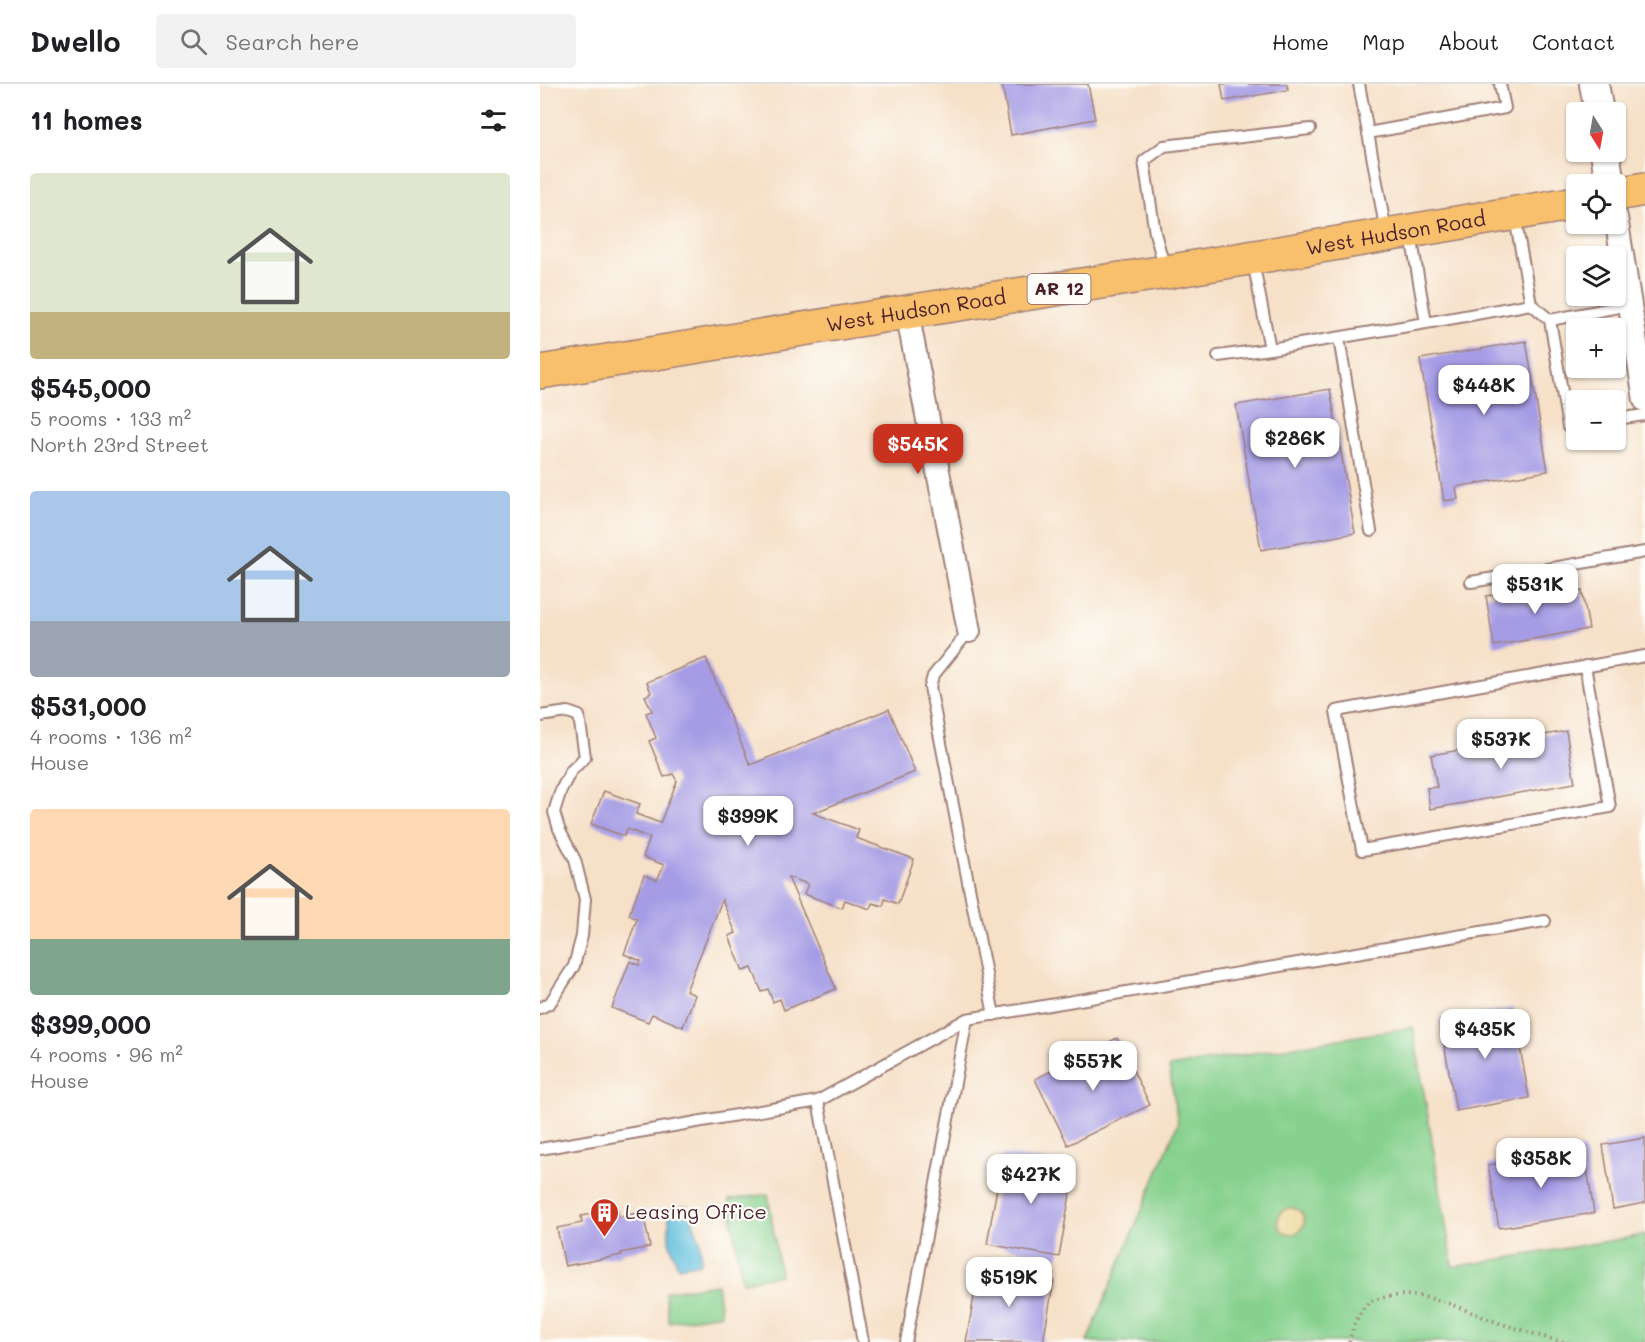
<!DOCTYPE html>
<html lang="en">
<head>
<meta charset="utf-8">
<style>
  body { margin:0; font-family:Mali,sans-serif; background:#f2f2f2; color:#202124; height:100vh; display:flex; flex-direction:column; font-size:22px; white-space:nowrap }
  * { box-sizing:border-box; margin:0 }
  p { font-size:20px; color:#757577 }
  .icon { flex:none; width:33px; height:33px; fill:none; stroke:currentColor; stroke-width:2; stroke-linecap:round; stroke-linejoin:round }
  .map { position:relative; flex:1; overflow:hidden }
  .panel { display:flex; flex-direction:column; background:#fff; width:540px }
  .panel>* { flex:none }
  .needle { width:39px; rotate:169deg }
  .controls { position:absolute; left:1026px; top:18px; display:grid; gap:12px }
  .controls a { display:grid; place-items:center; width:60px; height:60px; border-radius:6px; background:#fff; box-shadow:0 2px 4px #0004; font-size:30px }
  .price { position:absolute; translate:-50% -51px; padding:0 14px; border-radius:12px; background:#fff; color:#222; font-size:20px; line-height:39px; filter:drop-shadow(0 2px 3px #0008) }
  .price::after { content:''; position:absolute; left:50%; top:36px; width:18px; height:14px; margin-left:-9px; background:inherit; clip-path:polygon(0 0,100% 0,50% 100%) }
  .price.active { background:#c8321e; color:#fff }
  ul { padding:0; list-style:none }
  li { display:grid; align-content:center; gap:12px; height:318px; padding:0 30px }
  li span { display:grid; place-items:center; height:186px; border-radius:6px; color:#555 }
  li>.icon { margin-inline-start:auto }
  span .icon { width:108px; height:108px; fill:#fffc; stroke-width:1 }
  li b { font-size:26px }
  h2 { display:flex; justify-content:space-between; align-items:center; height:72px; padding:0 30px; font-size:26px }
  header { display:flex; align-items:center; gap:36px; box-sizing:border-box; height:84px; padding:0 30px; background:#fff; border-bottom:2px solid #e0e0e0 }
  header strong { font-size:28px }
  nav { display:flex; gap:33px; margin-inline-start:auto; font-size:21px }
  .search { width:420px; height:54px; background:#f2f2f2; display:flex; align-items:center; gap:15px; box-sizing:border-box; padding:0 21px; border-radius:6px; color:#757577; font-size:22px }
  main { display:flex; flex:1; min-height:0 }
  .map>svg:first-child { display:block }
  .green { fill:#87d18e; stroke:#68785c; stroke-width:1.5 }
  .sand { fill:#eeda9e; stroke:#9c7c64; stroke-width:1.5 }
  .water { fill:#60c0de; stroke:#557084; stroke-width:1.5 }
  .building { fill:#a69ce5 }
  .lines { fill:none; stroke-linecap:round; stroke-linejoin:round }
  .service-casing { stroke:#a08079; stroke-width:14 }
  .minor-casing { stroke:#a08079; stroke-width:26 }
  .tertiary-casing { stroke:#a08079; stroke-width:32 }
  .trunk-casing { stroke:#a08079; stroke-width:36 }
  .path { stroke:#a08079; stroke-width:4; stroke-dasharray:1.5 4.5; stroke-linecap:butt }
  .service { stroke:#fff; stroke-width:10 }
  .minor { stroke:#fff; stroke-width:22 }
  .tertiary { stroke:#fff; stroke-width:28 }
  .trunk { stroke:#f8bf6c; stroke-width:33 }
  .labels { text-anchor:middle; stroke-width:4.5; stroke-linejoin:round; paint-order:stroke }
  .shield { fill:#fdfcf7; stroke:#806168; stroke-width:1.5 }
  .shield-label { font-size:18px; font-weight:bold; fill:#4a1f2b }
  .street-label { font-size:20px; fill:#4a1f2b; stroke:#fdfcf7 }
  .poi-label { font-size:20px; fill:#4a1f2b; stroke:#fdfcf7; text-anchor:start }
</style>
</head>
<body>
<header>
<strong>Dwello</strong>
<div class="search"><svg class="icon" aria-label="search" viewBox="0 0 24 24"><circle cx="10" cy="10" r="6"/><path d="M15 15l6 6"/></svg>Search here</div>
<nav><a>Home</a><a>Map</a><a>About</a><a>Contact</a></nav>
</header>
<main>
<section class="panel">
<h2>11 homes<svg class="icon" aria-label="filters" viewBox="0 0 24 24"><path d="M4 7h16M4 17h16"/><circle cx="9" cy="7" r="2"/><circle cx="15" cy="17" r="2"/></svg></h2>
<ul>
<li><span style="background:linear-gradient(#dfe7d0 75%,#c2b280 0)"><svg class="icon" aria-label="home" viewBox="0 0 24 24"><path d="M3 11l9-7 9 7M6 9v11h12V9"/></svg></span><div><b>$545,000</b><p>5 rooms · 133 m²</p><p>North 23rd Street</p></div></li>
<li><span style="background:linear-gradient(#a9c7e8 70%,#9aa5b1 0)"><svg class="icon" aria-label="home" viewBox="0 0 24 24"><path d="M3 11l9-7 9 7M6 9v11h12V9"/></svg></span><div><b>$531,000</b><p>4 rooms · 136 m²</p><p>House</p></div></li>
<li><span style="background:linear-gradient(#ffd9b3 70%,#7fa58c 0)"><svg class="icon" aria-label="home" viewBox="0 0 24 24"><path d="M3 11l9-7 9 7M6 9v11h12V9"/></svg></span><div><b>$399,000</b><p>4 rooms · 96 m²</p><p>House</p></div></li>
</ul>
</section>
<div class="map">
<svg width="1105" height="1258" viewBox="0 0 1105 1258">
  <rect width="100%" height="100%" fill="#fdfcf7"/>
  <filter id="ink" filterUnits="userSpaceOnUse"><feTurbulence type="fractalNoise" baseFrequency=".0167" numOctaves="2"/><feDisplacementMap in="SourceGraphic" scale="12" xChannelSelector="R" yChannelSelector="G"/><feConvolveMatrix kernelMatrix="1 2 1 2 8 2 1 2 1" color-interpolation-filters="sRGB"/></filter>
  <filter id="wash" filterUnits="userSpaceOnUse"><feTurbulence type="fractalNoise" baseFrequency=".008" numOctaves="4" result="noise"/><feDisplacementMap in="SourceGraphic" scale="24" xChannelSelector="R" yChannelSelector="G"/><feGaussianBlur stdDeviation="1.35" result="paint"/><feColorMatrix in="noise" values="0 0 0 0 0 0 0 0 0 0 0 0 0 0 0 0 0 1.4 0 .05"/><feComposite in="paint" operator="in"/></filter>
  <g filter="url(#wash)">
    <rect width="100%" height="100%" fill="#f6e0c7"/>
    <path class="green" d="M873 943 913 1183 1105 1151V1258H547L638 1039 629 983Z
      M228 1110 240 1191 202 1198 189 1116Z
      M177 1200 181 1230 129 1238 125 1208Z"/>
    <path class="sand" d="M738 1137a13 13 0 1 1 26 0a13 13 0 1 1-26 0Z"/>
    <path class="water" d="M147 1122 160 1157 161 1179 138 1183 129 1157V1125Z"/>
    <g id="blocks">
      <path class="building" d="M462 0H548L555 35 471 51Z
        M681 0H747L748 6 684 17Z
        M986 257 1008 387 916 403 918 415 904 417 880 275Z
        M790 305 815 449 721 466 696 321Z
        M1004 503 1006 514 1042 507 1049 545 954 562 946 512Z
        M166 574 210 681 349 625 375 688 273 729 319 746 316 754 374 775 358 820 345 815 343 822 332 819 330 825 305 816 302 824 264 810 268 800 248 793 296 905 244 926 240 915 233 918 228 905 222 908 212 884 203 887 189 852 196 849 182 816 146 907 155 911 143 943 112 930 108 938 72 924 90 877 99 881 101 877 84 870 97 835 89 831 104 791 117 796 124 781 103 773 110 754 87 745 84 752 51 740 64 707 100 720 96 730 120 739 137 697 133 690 124 693 109 657 116 654 106 629 112 627 105 612 111 609 107 598Z
        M1026 647 1035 699 890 725 887 704 897 703 891 671Z
        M973 924 989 1014 916 1027 900 937Z
        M577 954 610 1021 528 1061 495 995Z
        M1105 1054V1119L1073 1125 1063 1061Z
        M1044 1065 1054 1129 959 1144 948 1081Z
        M463 1070 535 1082 519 1173 447 1160Z
        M77 1125 79 1133 103 1128 110 1163 81 1169 82 1171 25 1182 17 1144 42 1139 41 1132Z
        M439 1184 514 1196 503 1258H426Z"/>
    </g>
  </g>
  <g filter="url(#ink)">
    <use href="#blocks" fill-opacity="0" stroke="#a08079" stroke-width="1.5"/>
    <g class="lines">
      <defs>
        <path id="service" d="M819 0 828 49
          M846 148 828 49 965 24 960 0
          M871 151 886 239 991 220 975 134
          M625 185 615 149 604 77 624 62 770 45
          M991 220 1010 236
          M799 254 831 447
          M730 265 886 239
          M678 272 730 265 713 177
          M1076 335 1105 331
          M1036 342 1028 343 1010 236 1089 221
          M931 498 1105 468
          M429 547 393 592 390 603 454 931
          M1045 582 1070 723 822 766 796 627 1105 572
          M0 632 28 628 39 632 45 673 31 687 21 706 14 728 19 745 35 776 45 815 42 852 34 882 10 919 0 924
          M278 1017 323 1258
          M0 1065 278 1017 427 935 1005 837
          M366 1258 427 935"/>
        <path id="minor" d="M1076 133 1105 316
          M367 228 429 547"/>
        <path id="tertiary" d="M1054 0 1059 28
          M1065 68 1070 100"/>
        <g id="trunk">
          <path d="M1076 110 1105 105"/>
          <path id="s1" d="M0 288 367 228 626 188 1036 119"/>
        </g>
      </defs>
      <use href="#service" class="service-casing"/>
      <use href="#minor" class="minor-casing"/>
      <use href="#tertiary" class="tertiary-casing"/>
      <use href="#trunk" class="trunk-casing"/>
      <path class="path" d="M809 1258C813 1244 817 1228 830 1218 835 1215 841 1214 847 1213 888 1205 924 1227 962 1240 982 1246 1002 1253 1023 1258"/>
      <use href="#service" class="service"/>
      <use href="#minor" class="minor"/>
      <use href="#tertiary" class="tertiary"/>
      <use href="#trunk" class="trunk"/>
    </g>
  </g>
  <defs>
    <symbol id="building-pin" viewBox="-11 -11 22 30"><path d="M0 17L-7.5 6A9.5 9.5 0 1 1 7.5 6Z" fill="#c8321e" stroke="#fdfcf7"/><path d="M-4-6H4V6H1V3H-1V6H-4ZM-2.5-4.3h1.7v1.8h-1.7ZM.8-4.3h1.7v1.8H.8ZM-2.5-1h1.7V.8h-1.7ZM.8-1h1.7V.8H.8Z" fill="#fff"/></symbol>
  </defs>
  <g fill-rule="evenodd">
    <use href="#building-pin" x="48" y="1112" width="33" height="45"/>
  </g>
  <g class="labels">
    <rect class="shield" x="487.5" y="190" width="63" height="30" rx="4.5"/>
    <g class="shield-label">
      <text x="519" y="211">AR 12</text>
    </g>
    <g class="street-label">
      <text dy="7" stroke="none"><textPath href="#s1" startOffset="867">West Hudson Road</textPath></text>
      <text dy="7" stroke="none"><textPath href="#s1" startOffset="381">West Hudson Road</textPath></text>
    </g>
    <g class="poi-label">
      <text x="85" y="1135">Leasing Office</text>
    </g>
  </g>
</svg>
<div class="controls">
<a><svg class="needle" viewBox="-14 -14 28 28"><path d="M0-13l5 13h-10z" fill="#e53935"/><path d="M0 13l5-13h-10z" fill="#757577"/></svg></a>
<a><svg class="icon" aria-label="locate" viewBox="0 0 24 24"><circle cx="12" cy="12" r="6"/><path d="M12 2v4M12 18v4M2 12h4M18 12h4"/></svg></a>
<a><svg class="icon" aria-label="layers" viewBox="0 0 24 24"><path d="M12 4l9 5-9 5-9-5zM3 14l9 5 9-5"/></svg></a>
<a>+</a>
<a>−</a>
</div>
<b class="price" style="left:944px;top:332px">$448K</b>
<b class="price" style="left:755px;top:385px">$286K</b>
<b class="price active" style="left:378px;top:391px">$545K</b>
<b class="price" style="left:995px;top:531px">$531K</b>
<b class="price" style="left:961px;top:686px">$537K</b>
<b class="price" style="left:208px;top:763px">$399K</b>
<b class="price" style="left:945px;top:976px">$435K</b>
<b class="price" style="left:553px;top:1008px">$557K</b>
<b class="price" style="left:1001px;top:1105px">$358K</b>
<b class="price" style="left:491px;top:1121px">$427K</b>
<b class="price" style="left:469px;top:1224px">$519K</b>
</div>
</main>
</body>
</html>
